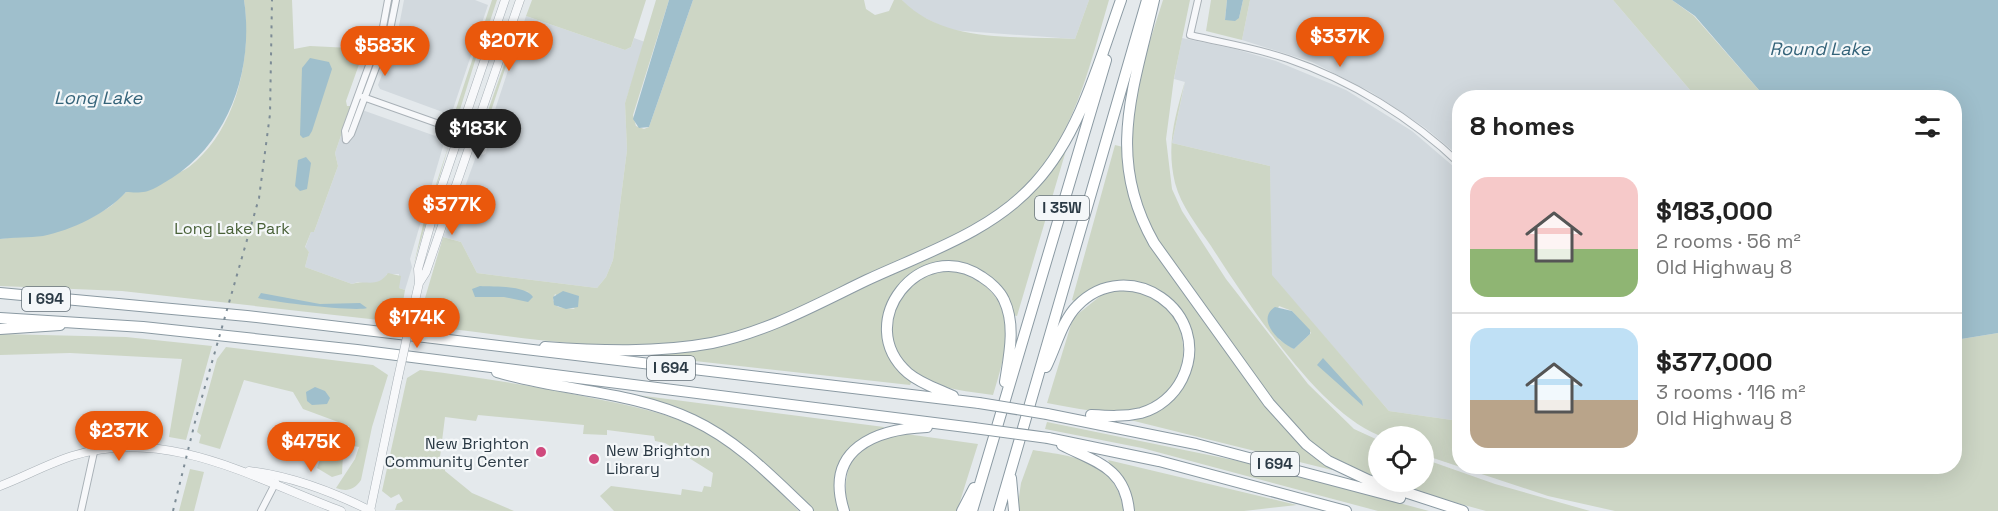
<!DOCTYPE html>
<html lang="en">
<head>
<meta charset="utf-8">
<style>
  body { margin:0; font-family:"Space Grotesk",sans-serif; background:#f2f2f2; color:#222; height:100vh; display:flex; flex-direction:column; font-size:22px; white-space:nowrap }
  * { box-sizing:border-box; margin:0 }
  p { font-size:20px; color:#767676 }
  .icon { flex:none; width:33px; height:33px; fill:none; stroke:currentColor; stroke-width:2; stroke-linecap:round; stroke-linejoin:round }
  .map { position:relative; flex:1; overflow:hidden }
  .sheet { position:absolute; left:1452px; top:90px; width:510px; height:384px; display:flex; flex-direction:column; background:#fff; border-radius:24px; box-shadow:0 6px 24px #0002 }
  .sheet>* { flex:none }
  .fabs { position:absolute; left:1368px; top:426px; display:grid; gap:12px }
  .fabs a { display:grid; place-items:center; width:66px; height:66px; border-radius:50%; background:#fff; box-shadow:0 6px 24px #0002; font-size:30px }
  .price { position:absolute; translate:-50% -51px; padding:0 14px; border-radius:21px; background:#ea580c; color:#fff; font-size:20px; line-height:39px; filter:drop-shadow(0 2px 3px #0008) }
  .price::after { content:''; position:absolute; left:50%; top:36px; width:18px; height:14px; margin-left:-9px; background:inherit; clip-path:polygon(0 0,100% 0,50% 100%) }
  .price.current { background:#222; color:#fff }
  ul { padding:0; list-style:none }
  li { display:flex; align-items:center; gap:18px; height:150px; padding:0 18px }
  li+li { border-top:2px solid #e0e0e0 }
  li span { display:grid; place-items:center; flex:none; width:168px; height:120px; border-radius:18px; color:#555 }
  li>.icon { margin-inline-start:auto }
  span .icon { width:72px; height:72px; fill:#fffc; stroke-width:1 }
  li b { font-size:26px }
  h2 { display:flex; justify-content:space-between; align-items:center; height:72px; padding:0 18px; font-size:26px }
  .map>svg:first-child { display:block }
  .built { fill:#d2d9de }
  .green { fill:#cdd6c5; fill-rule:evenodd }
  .water { fill:#9fbfcc }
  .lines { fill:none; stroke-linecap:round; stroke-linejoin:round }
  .minor-casing { stroke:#a9b1b7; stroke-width:8 }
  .tertiary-casing { stroke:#a9b1b7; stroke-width:9 }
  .motorway-casing { stroke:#8b9aa3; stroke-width:12 }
  .minor { stroke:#f7f8fa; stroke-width:6 }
  .tertiary { stroke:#f7f8fa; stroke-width:8 }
  .motorway { stroke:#fff; stroke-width:10 }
  .rail { stroke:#7d8c96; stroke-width:2; stroke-dasharray:3 6; stroke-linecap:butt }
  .tertiary-bridge-casing { stroke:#a9b1b7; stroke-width:9; stroke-linecap:butt }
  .motorway-bridge-casing { stroke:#8b9aa3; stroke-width:12; stroke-linecap:butt }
  .tertiary-bridge { stroke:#f7f8fa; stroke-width:8 }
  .motorway-bridge { stroke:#fff; stroke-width:10 }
  .poi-dot { fill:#d0497d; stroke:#f4f7f9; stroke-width:2 }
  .labels { text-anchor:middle; stroke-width:4.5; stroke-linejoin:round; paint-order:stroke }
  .shield { fill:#f4f7f9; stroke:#67737b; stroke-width:1.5 }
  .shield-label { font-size:15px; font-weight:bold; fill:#2b3a45 }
  .park-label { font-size:16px; fill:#496138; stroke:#f4f7f9 }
  .poi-label { font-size:16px; fill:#2b3a45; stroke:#f4f7f9; text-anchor:end }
  .water-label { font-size:18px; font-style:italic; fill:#346379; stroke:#f4f7f9 }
</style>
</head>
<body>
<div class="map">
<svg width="1998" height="511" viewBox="0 0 1998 511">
  <rect width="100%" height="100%" fill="#e4e9ec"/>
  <path class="built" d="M404 0H475L488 5 452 112 448 114 380 89 378 85 397 36Z
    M902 0H1089L1075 39 949 30 913 12Z
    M1250 0H1613L1696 97 1460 98 1459 156 1424 127 1371 92 1312 62 1242 40Z
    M526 16 625 50 631 47 634 38 645 42 625 103 627 150 613 260 606 277 597 288 477 273 461 242 443 237 466 184 478 151 483 155 486 153 490 135 488 131Z
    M1182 38 1235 49 1276 61 1346 90 1412 131 1460 172 1459 421 1389 411 1271 275 1270 166 1172 143 1185 82 1174 79Z
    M351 106 441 138 444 143 410 259 412 267 405 290 399 288V274H387L383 280 372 285 358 282 352 284 305 267 309 252 305 248 311 232H314L338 166 335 153Z"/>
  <path class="green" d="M244 0H292L294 49 310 46 351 48 367 42 346 101 347 106H351L335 153 338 166 314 232H311L305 247 309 252 305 267 352 284C366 279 377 289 388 273L401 276 399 288 405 290 401 314 388 321 122 291 0 286V239C42 234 71 231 108 208 115 204 119 197 125 193 143 179 171 180 189 167 237 130 252 57 244 0Z
    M492 0H497L488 27 484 32 458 116 455 112Z
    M532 0H646L631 47 625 50 526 16Z
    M656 0H669L633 115 636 126 644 129 649 127 693 0H864L866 9 875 15 889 11 894 0H902C946 45 1017 35 1075 39L1089 0H1109C1091 61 1077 124 1037 174 1003 217 949 238 901 260 849 285 786 322 731 335 635 359 530 338 435 327L420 315 443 237 461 242 477 273 597 288 606 277 613 260 627 150 625 103ZM492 287 529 292 504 297H479ZM555 294 575 309 558 307 553 300Z
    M1163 0H1190L1174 78 1166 139 1172 189 1182 211 1226 279 1308 384 1354 429 1378 440V481L1322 453 1286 420 1159 243C1112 153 1134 90 1163 0Z
    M1211 0H1227L1225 20 1239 18 1243 0H1250L1242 40 1206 31Z
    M1613 0H1672L1694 16 1765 97H1696Z
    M519 27 487 123 483 125 511 45 514 29Z
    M1185 81 1172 143 1270 166 1272 275 1389 411 1459 421 1460 466H1954L1955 340 1998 333V511H1615L1548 496 1424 455V436C1410 436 1390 440 1378 435 1316 409 1248 303 1211 246 1198 227 1181 206 1175 183 1166 145 1175 117 1185 81ZM1279 306 1292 311 1311 333 1294 349 1280 340 1270 327Z
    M450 141 414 264 423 225Z
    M1115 145 1123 147 1133 203 1271 413 1296 440 1333 467 1332 470 1130 420 1150 413 1190 370 1180 309 1161 292 1144 284 1123 281 1076 302 1072 300Z
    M1067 147 1017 316 1011 315 1006 298 952 263 895 292 890 357 896 367 912 381 910 385 650 356V353L722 343 978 232Z
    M956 271C1021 293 1010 341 993 395 965 391 933 389 910 369 883 346 889 307 912 283 923 273 942 272 956 271Z
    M1130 289C1137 292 1149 293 1156 298 1197 325 1191 392 1143 408 1113 418 1077 408 1047 403L1073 318 1104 293Z
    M0 334 126 337 212 346 186 440 169 437 182 359 70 353 0 355Z
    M226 347 373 365 388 375 372 427 361 480C354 490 347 492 336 488L355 459 359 447 353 446 349 426 303 409 293 392 244 380 220 449 199 443 201 435 197 432 217 359Z
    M420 370C478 377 535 386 592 398 628 405 668 413 702 429 740 447 769 482 799 511H614L600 496 611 486 681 495 682 489 702 492 704 486 711 487 713 473 665 443 655 441 654 436 607 430V435L583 434 584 425 478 415 476 421 445 417 439 465 445 466V471L472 493 514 511 395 510 397 504 403 501 399 494 391 498 382 491 407 378Z
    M629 394 884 427 883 429C840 443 846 472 839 511H812L750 453Z
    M1047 422 1253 464 1429 511H1378L1142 448 1045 429Z
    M906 434 978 444 957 511H848C843 484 845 454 873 440 882 436 896 436 906 434Z
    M331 449 343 453 342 474 332 477 317 468 323 451Z
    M1033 450C1077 457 1115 460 1124 511H1017L1021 483Z
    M1424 459 1495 484 1590 511H1486L1380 482H1424Z
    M1108 460 1297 505 1244 511H1132Z
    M190 469 204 472 194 511H179Z"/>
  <path class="water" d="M0 0H244C254 67 231 140 172 178 152 190 149 194 126 192 106 214 72 230 43 236 29 238 14 237 0 239Z
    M669 0H693L649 127 639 128 633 119Z
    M1227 0H1243L1239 18 1235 21 1225 20Z
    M1672 0H1998V333L1955 340 1954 98 1765 97 1695 16Z
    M310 58 329 62 332 69 312 131 309 136 303 138 300 135 302 68Z
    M306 157 311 163 307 189 300 191 295 186 298 160Z
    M480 286C494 287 525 285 533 297L528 302 504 297H475L472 289Z
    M563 291 579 296 578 307 566 309 554 305 553 297Z
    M261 293 320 304 360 303 367 308C357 312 271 302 258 298Z
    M1275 307 1292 311 1310 330V334L1294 349C1280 343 1255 320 1275 307Z
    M1323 358 1362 401 1363 406 1317 365Z
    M315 387 325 391 330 398 327 404 312 405 307 401 306 392Z"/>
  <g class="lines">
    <defs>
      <path id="minor" d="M1198 0 1190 35C1223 43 1256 48 1288 59 1350 80 1412 118 1460 164
        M363 97 473 136
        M346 140 351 134 390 30 396 0
        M346 140 345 131 383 27 388 0
        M81 511 94 452
        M261 511 276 482"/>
      <path id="tertiary" d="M419 283 426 272 520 0
        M412 314 419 283 418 269 439 194 505 0
        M249 471C291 476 333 492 371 511
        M0 486C24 477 47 464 72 456 167 426 255 479 341 511
        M370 511 398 378"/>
      <path id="motorway" d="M1154 0C1134 88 1105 157 1154 243L1269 403 1306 444 1328 461 1368 480 1463 511
        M0 293 247 316 979 403
        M0 318 143 327 357 350 974 428
        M0 329 60 325
        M545 347C599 351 658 353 712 343 767 332 817 304 867 280 925 253 991 232 1035 183 1080 134 1099 62 1121 0
        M1046 367C1056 347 1062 321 1077 306 1128 253 1215 312 1182 379 1174 395 1159 408 1141 413 1124 417 1108 416 1091 415
        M497 372C561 391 632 391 693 420 738 441 772 477 808 511
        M953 396C938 389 921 384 908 373 851 323 921 235 982 277 990 282 1000 291 1004 300 1016 325 1009 356 1005 382
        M1047 414 1196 444 1400 498
        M1048 438 1159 461 1346 511
        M1062 445C1095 462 1125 467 1129 511
        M1011 478 1014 511
        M844 511C824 449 876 429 927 427
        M962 511 974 488
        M972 511 1106 60
        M999 511 1147 0"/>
    </defs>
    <use href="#minor" class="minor-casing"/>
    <use href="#tertiary" class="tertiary-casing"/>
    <use href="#motorway" class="motorway-casing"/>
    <use href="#minor" class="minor"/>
    <use href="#tertiary" class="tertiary"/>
    <use href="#motorway" class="motorway"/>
    <path class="rail" d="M173 511 196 418 259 198 270 114 272 0"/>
    <defs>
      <path id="tertiary-bridge" d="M398 378 412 314"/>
      <path id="motorway-bridge" d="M979 403 1047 414
        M974 428 1048 438"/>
    </defs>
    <use href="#tertiary-bridge" class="tertiary-bridge-casing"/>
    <use href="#motorway-bridge" class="motorway-bridge-casing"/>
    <use href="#tertiary-bridge" class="tertiary-bridge"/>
    <use href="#motorway-bridge" class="motorway-bridge"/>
  </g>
  <g class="poi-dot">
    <circle cx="541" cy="452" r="6"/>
    <circle cx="594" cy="459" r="6"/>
  </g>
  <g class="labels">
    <g class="shield">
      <rect x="1035" y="196" width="54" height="24" rx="4.5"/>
      <rect x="22" y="287" width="48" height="24" rx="4.5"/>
      <rect x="647" y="356" width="48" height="24" rx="4.5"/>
      <rect x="1251" y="452" width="48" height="24" rx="4.5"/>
    </g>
    <g class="shield-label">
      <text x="1062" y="213">I 35W</text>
      <text x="46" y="304">I 694</text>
      <text x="671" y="373">I 694</text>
      <text x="1275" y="469">I 694</text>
    </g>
    <g class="park-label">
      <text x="232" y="234">Long Lake Park</text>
    </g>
    <g class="poi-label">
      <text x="529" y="449">New Brighton<tspan x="529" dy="18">Community Center</tspan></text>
      <text x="606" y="456" text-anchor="start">New Brighton<tspan x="606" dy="18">Library</tspan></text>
    </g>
    <g class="water-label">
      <text x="1820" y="55">Round Lake</text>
      <text x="98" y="104">Long Lake</text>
    </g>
  </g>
</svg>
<div class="fabs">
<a><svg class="icon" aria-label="locate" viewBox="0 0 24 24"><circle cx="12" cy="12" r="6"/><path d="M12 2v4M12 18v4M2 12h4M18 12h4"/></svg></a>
</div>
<b class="price" style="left:1340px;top:68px">$337K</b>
<b class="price" style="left:509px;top:72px">$207K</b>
<b class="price" style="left:385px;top:77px">$583K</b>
<b class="price current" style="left:478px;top:160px">$183K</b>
<b class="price" style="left:452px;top:236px">$377K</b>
<b class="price" style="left:417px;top:349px">$174K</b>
<b class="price" style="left:119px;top:462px">$237K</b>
<b class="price" style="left:311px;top:473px">$475K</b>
<section class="sheet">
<h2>8 homes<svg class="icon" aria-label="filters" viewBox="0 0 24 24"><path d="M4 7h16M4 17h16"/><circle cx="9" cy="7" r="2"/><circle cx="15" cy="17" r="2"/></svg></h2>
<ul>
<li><span style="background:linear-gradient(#f6c9c9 60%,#8fb573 0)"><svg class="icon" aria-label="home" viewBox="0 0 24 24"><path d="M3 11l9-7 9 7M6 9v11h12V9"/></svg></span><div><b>$183,000</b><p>2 rooms · 56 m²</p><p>Old Highway 8</p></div></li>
<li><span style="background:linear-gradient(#bfe0f5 60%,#b9a48a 0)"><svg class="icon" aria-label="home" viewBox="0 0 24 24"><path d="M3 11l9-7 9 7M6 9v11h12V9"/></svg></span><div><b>$377,000</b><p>3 rooms · 116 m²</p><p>Old Highway 8</p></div></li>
</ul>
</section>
</div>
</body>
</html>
